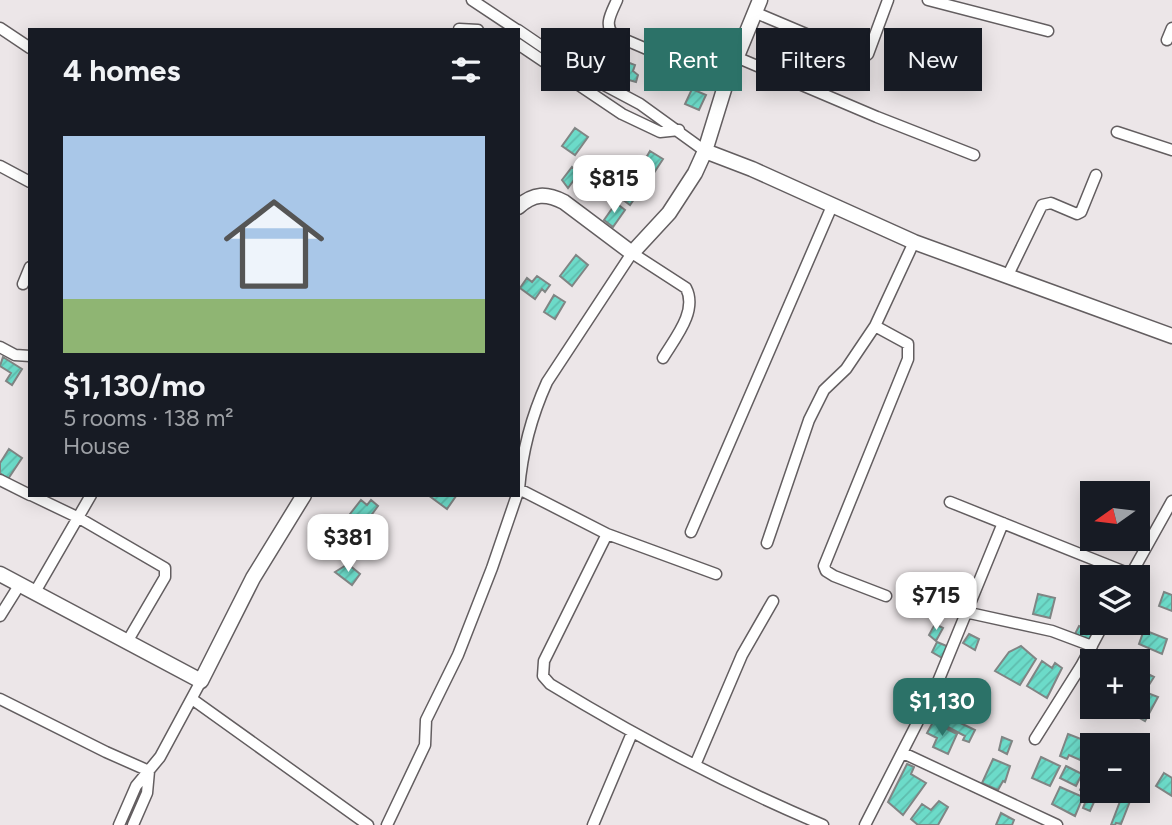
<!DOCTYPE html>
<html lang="en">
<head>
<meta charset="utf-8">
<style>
  body { margin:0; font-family:Figtree,sans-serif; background:#20242c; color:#f1f3f6; height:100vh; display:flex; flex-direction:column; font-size:26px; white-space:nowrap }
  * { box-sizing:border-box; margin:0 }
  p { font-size:23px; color:#9ea1a6 }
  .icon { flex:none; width:38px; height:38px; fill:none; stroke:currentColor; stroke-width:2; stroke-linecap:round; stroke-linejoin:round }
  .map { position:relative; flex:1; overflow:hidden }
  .details { position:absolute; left:28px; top:28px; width:492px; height:469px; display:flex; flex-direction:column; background:#171b24; border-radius:0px; box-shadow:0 4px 18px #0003 }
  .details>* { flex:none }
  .top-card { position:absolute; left:541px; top:28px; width:525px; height:63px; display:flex; gap:14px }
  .needle { width:46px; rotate:256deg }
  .tools { position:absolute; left:1080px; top:481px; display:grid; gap:14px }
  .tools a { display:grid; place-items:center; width:70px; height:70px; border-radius:0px; background:#171b24; box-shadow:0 4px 18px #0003; font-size:35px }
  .price { position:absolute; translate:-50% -60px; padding:0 16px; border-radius:14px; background:#fff; color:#222; font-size:23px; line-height:46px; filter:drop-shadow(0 2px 4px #0008) }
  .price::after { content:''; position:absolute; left:50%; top:42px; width:21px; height:16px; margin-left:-10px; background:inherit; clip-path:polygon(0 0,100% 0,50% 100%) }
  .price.current { background:#2c7268; color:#fff }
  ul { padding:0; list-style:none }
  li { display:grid; align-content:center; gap:14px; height:371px; padding:0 35px }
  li+li { border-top:2px solid #363941 }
  li span { display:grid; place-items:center; height:217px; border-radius:0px; color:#555 }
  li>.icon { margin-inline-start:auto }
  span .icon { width:126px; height:126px; fill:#fffc; stroke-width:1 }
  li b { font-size:30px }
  h2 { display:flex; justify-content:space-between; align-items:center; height:84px; padding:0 35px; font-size:30px }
  .tag { padding:0 24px; border-radius:0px; background:#171b24; box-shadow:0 4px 18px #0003; font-size:24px; line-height:63px }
  .tag.current { background:#2c7268; color:#fff }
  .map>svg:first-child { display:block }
  .building { fill:url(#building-hatch); stroke:#808584; stroke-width:2 }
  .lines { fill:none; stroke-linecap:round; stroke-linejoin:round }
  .street-casing { stroke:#635e60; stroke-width:13 }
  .secondary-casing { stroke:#635e60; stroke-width:17 }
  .street { stroke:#fff; stroke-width:10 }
  .secondary { stroke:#fff; stroke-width:14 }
</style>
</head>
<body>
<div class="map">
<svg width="1172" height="825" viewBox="0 0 1172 825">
  <defs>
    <pattern id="building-hatch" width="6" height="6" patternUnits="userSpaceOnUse" patternTransform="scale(1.75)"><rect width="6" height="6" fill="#6cdbc9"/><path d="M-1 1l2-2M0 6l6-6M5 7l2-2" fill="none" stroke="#5ebcad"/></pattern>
  </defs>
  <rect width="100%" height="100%" fill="#ece6e8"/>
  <path class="building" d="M592 38 603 42 597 59 585 55Z
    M607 47 622 53 614 73 600 67Z
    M627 62 635 65 633 71 638 75 636 82 622 78Z
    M692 89 706 95 699 110 685 104Z
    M575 128 588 137 575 155 562 146Z
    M650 151 663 159 650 179 638 172Z
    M572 167 579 173 568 188 562 180Z
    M629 181 641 189 630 205 618 196Z
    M616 203 625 210 613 227 604 220Z
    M576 255 588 265 572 286 560 276Z
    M537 276 550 285 545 292 542 289 535 299 520 288 527 278 532 282Z
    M554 295 565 302 555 319 544 312Z
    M3 357 22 369 12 385 6 381 11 373 0 366Z
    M9 449 22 458 8 479 0 473V463Z
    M428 495H455L456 496 447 509Z
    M361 500 367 505 371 500 378 506 364 525 350 514Z
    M348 564 360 574 352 585 335 572Z
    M1092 581V605L1083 601Z
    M1164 592 1172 595V611L1159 606Z
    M1038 594 1055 598 1050 618 1033 614Z
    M1087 622 1097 627 1090 641 1075 634 1079 626 1084 628Z
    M935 624 943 628 936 641 929 635Z
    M1144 630 1167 639 1162 654 1139 644Z
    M969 634 979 639 975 650 963 643Z
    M937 642 949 647 942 658 932 652Z
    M1021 646 1036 659 1020 685 995 671 1009 652Z
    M1042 661 1052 668 1055 663 1062 668 1047 698 1027 686Z
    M1138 669 1154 677 1142 696 1138 693Z
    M1145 692 1158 697 1145 721 1138 717 1137 712 1129 707H1138V698L1141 700Z
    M948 717 975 730 969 742 963 740 965 736 944 725Z
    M933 722 957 734 948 754 933 747 937 738 927 733Z
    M1068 734 1094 744 1087 763 1069 755 1067 759 1060 756Z
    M1002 737 1012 741 1007 754 999 750Z
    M1041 757 1060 766 1050 786 1032 778Z
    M993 759 1010 766 1005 782 1003 781 998 790 982 783Z
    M907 764 914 767 911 774 926 783 903 815 888 802Z
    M1066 766 1082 774 1076 786 1060 778Z
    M1164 773 1172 778V796L1156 786Z
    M1087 776 1092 779V791H1099L1090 811 1083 808 1088 795 1080 790Z
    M1060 787 1083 797 1075 816 1052 804Z
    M1124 791H1134L1121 824 1116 823 1115 825H1111Z
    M939 801 948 807 938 825H918L911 819 922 804 931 810Z
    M1001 813 1014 820 1012 825H996Z"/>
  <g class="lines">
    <defs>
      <path id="street" d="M472 0 517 30
        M617 0C612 12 603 25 614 35L726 83
        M928 0 1048 31
        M754 12 863 58 868 54 888 0
        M0 28 30 48
        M459 29 478 30
        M518 30 578 71 640 104 705 151
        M1167 40 1172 28
        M518 44 622 114 660 132 679 130
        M736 57 877 117 974 155
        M1117 132 1172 150
        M0 166 30 182
        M1008 275 1042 205 1051 203 1077 214 1081 212 1096 175
        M23 284 30 267
        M875 326 908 344V359L824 566 826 571 834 576 886 596
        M0 347 15 355 30 356
        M663 358C675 338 698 311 686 288L632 253 547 382C532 415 522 453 519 489L607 534 716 574
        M0 480 30 495
        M31 495 79 518 165 568V577L127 642
        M950 502 1130 574
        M691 532 832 206
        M607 534 544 661 543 676 550 684C637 737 728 785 823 825
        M767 543 809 420 824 390 846 369 875 326 914 242
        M1129 578 1172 501
        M35 592 91 495
        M965 612 1052 631 1092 646
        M0 616 20 584
        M0 699 106 752 149 771 147 793 133 825
        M192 699 368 825
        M1035 739 1081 666 1104 623
        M903 753 1057 825
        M695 765 742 655 773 601
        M119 825 136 786 160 757 201 681
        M387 825 425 745 426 720 458 655 492 568 517 495
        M593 825 632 733
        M865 825 937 684 1003 523"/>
      <path id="secondary" d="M705 151 752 169 914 242 1172 336
        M518 207C534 193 546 193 564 202L632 253 669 213 695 173 705 151 726 83 760 0
        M0 574 201 681 253 578 304 495"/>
    </defs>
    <use href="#street" class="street-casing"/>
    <use href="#secondary" class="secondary-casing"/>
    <use href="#street" class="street"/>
    <use href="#secondary" class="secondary"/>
  </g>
</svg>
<div class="tools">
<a><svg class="needle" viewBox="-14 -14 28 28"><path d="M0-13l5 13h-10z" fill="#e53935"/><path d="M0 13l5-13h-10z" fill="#9ea1a6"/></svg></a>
<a><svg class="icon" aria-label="layers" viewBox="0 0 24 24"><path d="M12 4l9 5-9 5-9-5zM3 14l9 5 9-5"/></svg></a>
<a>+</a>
<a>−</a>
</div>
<b class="price" style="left:614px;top:215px">$815</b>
<b class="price" style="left:348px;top:574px">$381</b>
<b class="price" style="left:936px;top:632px">$715</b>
<b class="price current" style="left:942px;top:738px">$1,130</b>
<div class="top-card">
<a class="tag">Buy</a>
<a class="tag current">Rent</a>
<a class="tag">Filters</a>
<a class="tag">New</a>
</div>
<section class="details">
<h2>4 homes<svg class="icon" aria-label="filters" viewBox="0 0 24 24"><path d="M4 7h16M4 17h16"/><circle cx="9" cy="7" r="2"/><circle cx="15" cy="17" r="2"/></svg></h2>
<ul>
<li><span style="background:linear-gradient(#a9c7e8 75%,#8fb573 0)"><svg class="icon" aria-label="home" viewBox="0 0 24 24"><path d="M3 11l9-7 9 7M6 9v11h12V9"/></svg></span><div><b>$1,130/mo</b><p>5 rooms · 138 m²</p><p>House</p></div></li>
</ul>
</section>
</div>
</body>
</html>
